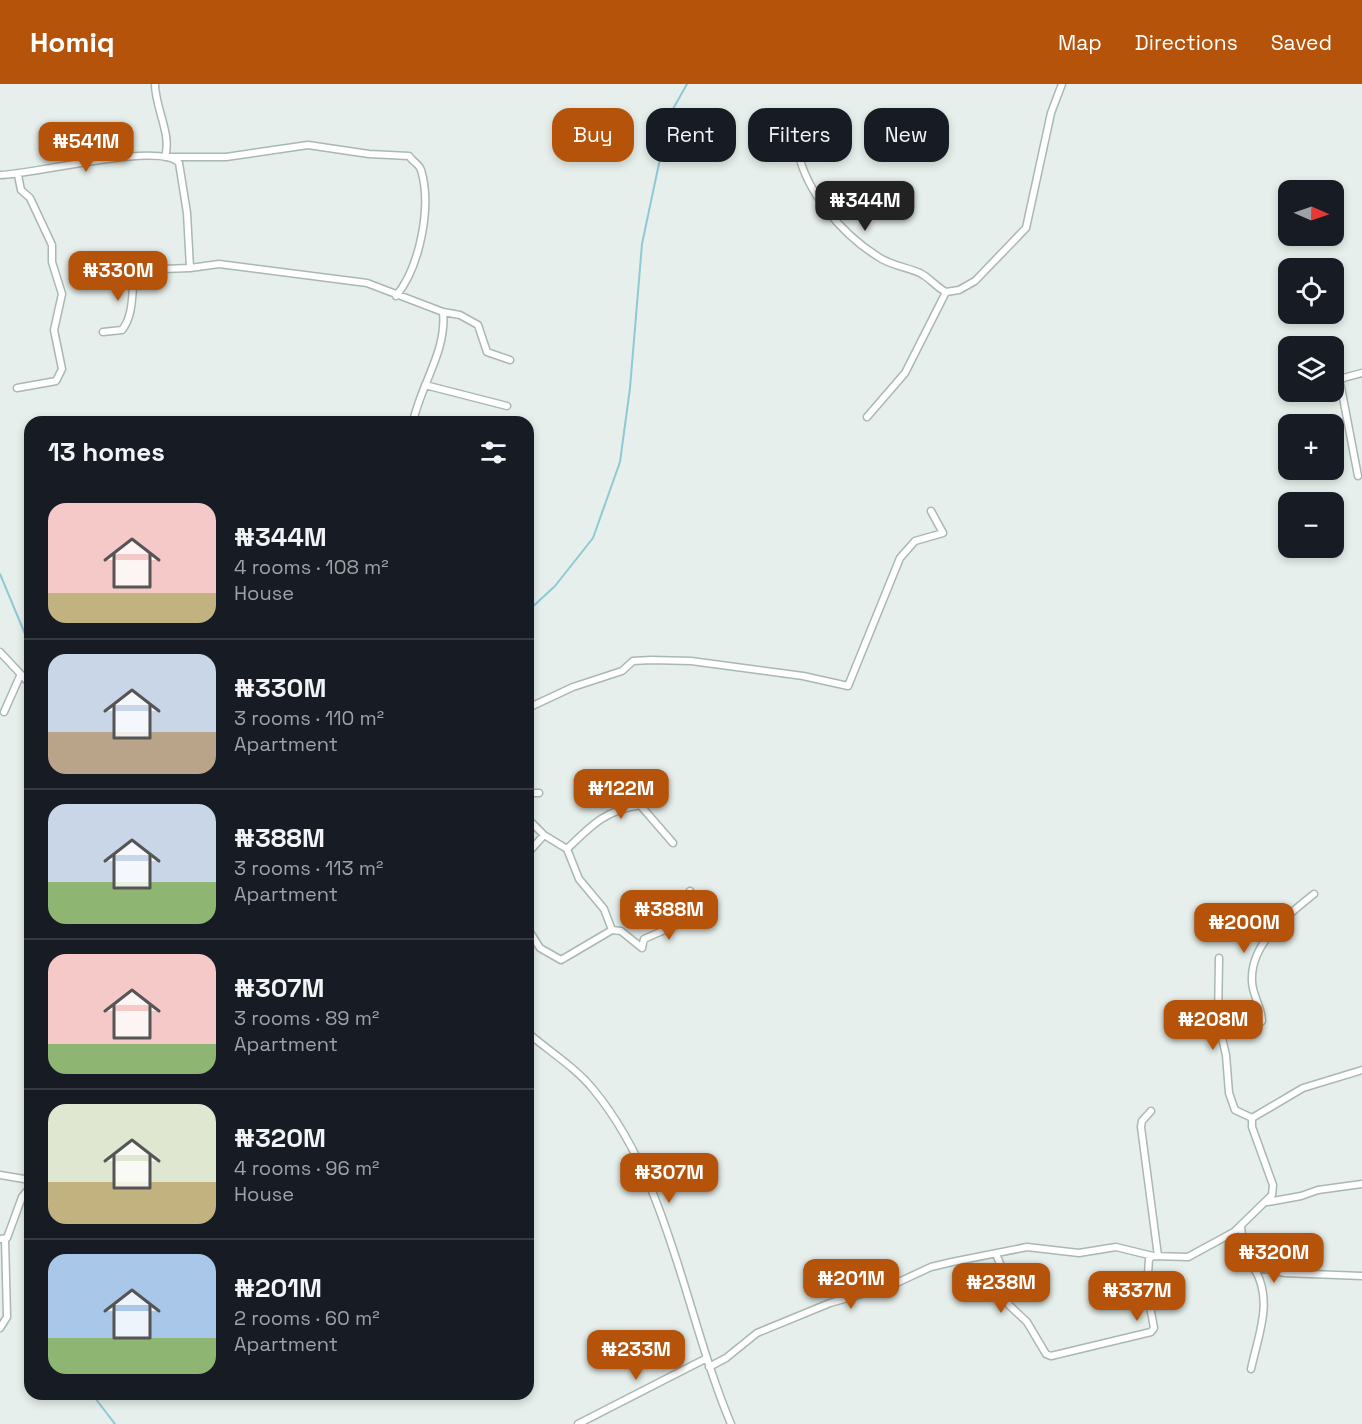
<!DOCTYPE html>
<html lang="en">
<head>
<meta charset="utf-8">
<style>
  body { margin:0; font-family:"Space Grotesk",sans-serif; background:#242831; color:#f1f3f6; height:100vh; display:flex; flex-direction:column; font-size:22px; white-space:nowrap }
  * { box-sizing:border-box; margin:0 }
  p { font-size:20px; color:#9ea1a6 }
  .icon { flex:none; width:33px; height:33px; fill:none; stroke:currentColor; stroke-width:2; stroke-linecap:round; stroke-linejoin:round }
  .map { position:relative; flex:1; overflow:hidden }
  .drawer { position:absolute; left:24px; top:332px; width:510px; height:984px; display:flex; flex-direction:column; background:#171b24; border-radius:18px; box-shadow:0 3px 9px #0003 }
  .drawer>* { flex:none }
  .banner { position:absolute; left:552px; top:24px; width:570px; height:54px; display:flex; gap:12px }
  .needle { width:39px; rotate:92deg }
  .tools { position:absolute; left:1278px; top:96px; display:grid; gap:12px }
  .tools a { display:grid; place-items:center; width:66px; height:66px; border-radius:12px; background:#171b24; box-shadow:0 3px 9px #0003; font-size:30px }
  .price { position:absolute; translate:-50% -51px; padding:0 14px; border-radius:12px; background:#b45309; color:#fff; font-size:20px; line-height:39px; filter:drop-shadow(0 2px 3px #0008) }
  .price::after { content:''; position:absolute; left:50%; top:36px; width:18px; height:14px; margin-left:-9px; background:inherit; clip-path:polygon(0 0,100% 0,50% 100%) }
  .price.on { background:#222; color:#fff }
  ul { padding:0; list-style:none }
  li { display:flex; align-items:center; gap:18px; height:150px; padding:0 24px }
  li+li { border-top:2px solid #363941 }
  li span { display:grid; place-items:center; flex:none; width:168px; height:120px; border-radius:18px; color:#555 }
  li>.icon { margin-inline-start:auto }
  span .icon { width:72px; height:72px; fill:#fffc; stroke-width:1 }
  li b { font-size:26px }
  h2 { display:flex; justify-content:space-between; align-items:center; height:72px; padding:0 24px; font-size:26px }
  .pill { padding:0 21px; border-radius:18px; background:#171b24; box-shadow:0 3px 9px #0003; font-size:21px; line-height:54px }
  .pill.on { background:#b45309; color:#fff }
  header { display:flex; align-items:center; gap:36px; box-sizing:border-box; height:84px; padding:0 30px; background:#b45309; color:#fff }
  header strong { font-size:28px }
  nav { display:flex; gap:33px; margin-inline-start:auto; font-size:21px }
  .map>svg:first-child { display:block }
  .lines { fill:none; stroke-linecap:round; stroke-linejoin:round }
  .stream { stroke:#8ec9d4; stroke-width:2 }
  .minor-casing { stroke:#a8b8b2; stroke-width:9 }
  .minor { stroke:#fff; stroke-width:6 }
</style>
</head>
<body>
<header>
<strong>Homiq</strong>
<nav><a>Map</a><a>Directions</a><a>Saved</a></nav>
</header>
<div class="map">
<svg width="1362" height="1340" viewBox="0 0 1362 1340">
  <rect width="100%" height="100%" fill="#e6efeb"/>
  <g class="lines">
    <path class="stream" d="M0 490 30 562
      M528 527 555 502 593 454 620 378 630 304 642 160 669 32 687 0
      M30 909V1028
      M92 1310 115 1340"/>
    <defs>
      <path id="minor" d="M155 0C155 24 172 50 165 73H226L308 61 369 70 409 72C413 78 419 80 421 86 432 122 420 183 396 212
        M798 67C806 108 842 150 877 172 889 181 906 183 920 189 930 194 936 203 946 208
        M0 91C32 91 159 57 179 79L187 129 190 184 135 186 116 183 106 176
        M190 184 219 180 367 199 443 228C447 267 421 300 413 338
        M443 228 460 231 478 241 487 268 510 276
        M103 248 122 246C135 230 131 205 135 186
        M425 301 507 322
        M17 304 56 297 62 285 54 246 62 210 52 178V161L30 114 21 106 18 91
        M867 333 905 289 946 208 959 206 975 197 1026 144 1051 29 1062 0
        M1358 392 1340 298 1343 294 1362 289
        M0 568 30 600
        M528 624 573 603 622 587 633 577 651 576 691 577 803 592 848 602 900 474 915 457 943 449 931 427
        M4 628 20 592
        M528 709H539
        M528 735 544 751 567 765 579 795 604 825 612 846
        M567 765C592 741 604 727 640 721L673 759
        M528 769 544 751
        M528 845 540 864 561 876 612 846 621 847 642 864 644 855 676 841 689 832 692 814 690 807
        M1219 874 1218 937 1226 971 1229 1009 1235 1026 1252 1034 1303 1004 1362 986
        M528 949C550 968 575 983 593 1005 670 1098 685 1231 731 1340
        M1222 949 1255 942 1262 937C1262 923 1252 911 1252 897 1250 859 1288 831 1314 810
        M1151 1027 1142 1037 1141 1043 1158 1172
        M0 1091 30 1096
        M1268 1118 1301 1112 1318 1106 1362 1100
        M1241 1142 1244 1171 1254 1183 1285 1189 1362 1192
        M0 1155 7 1154 22 1113 30 1103
        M996 1170 1001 1182 1009 1221 1027 1238 1046 1270 1051 1272 1151 1248 1154 1244 1147 1206 1149 1175 1153 1172
        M0 1244 7 1233 5 1155
        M709 1283 726 1274 757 1249 830 1219 890 1202 931 1183 952 1178 1027 1163 1079 1169 1116 1163 1153 1172 1188 1173 1234 1148 1272 1111 1273 1101 1252 1043V1034
        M1251 1285C1258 1252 1274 1216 1254 1184
        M578 1340 705 1275"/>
    </defs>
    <use href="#minor" class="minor-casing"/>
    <use href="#minor" class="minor"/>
  </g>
</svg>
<div class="tools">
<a><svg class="needle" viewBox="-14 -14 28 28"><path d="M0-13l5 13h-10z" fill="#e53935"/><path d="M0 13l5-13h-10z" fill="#9ea1a6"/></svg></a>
<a><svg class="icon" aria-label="locate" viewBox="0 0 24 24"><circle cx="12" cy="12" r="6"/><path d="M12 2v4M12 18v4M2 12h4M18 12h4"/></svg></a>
<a><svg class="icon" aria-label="layers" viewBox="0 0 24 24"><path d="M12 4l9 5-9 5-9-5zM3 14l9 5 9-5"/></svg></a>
<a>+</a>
<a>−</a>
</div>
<b class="price" style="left:86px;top:89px">₦541M</b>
<b class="price on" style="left:865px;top:148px">₦344M</b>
<b class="price" style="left:118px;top:218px">₦330M</b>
<b class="price" style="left:621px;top:736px">₦122M</b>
<b class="price" style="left:669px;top:857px">₦388M</b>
<b class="price" style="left:1244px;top:870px">₦200M</b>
<b class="price" style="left:1213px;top:967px">₦208M</b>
<b class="price" style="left:669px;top:1120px">₦307M</b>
<b class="price" style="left:1274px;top:1200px">₦320M</b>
<b class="price" style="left:851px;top:1226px">₦201M</b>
<b class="price" style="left:1001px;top:1230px">₦238M</b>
<b class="price" style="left:1137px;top:1238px">₦337M</b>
<b class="price" style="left:636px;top:1297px">₦233M</b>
<div class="banner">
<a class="pill on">Buy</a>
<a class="pill">Rent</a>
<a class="pill">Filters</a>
<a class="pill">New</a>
</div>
<section class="drawer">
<h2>13 homes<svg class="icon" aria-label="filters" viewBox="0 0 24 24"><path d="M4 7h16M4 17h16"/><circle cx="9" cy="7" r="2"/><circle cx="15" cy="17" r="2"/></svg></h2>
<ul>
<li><span style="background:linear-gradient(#f6c9c9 75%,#c2b280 0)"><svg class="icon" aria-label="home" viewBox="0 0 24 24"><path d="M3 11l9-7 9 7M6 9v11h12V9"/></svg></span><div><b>₦344M</b><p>4 rooms · 108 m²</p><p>House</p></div></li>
<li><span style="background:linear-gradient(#c9d6e8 65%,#b9a48a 0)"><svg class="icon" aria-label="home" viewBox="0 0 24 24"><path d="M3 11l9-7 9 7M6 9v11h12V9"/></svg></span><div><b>₦330M</b><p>3 rooms · 110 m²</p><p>Apartment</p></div></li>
<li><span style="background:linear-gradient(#c9d6e8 65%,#8fb573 0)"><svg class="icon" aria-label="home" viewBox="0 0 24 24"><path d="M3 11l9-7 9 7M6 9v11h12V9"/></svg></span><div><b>₦388M</b><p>3 rooms · 113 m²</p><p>Apartment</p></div></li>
<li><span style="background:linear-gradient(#f6c9c9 75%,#8fb573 0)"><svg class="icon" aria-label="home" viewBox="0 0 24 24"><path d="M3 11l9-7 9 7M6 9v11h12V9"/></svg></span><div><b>₦307M</b><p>3 rooms · 89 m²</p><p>Apartment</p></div></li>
<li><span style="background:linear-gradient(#dfe7d0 65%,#c2b280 0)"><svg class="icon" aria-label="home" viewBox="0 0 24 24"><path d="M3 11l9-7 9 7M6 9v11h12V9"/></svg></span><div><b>₦320M</b><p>4 rooms · 96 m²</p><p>House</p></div></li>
<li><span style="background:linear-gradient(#a9c7e8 70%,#8fb573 0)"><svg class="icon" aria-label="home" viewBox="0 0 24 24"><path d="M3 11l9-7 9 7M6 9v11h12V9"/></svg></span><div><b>₦201M</b><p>2 rooms · 60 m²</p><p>Apartment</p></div></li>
</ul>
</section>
</div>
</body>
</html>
